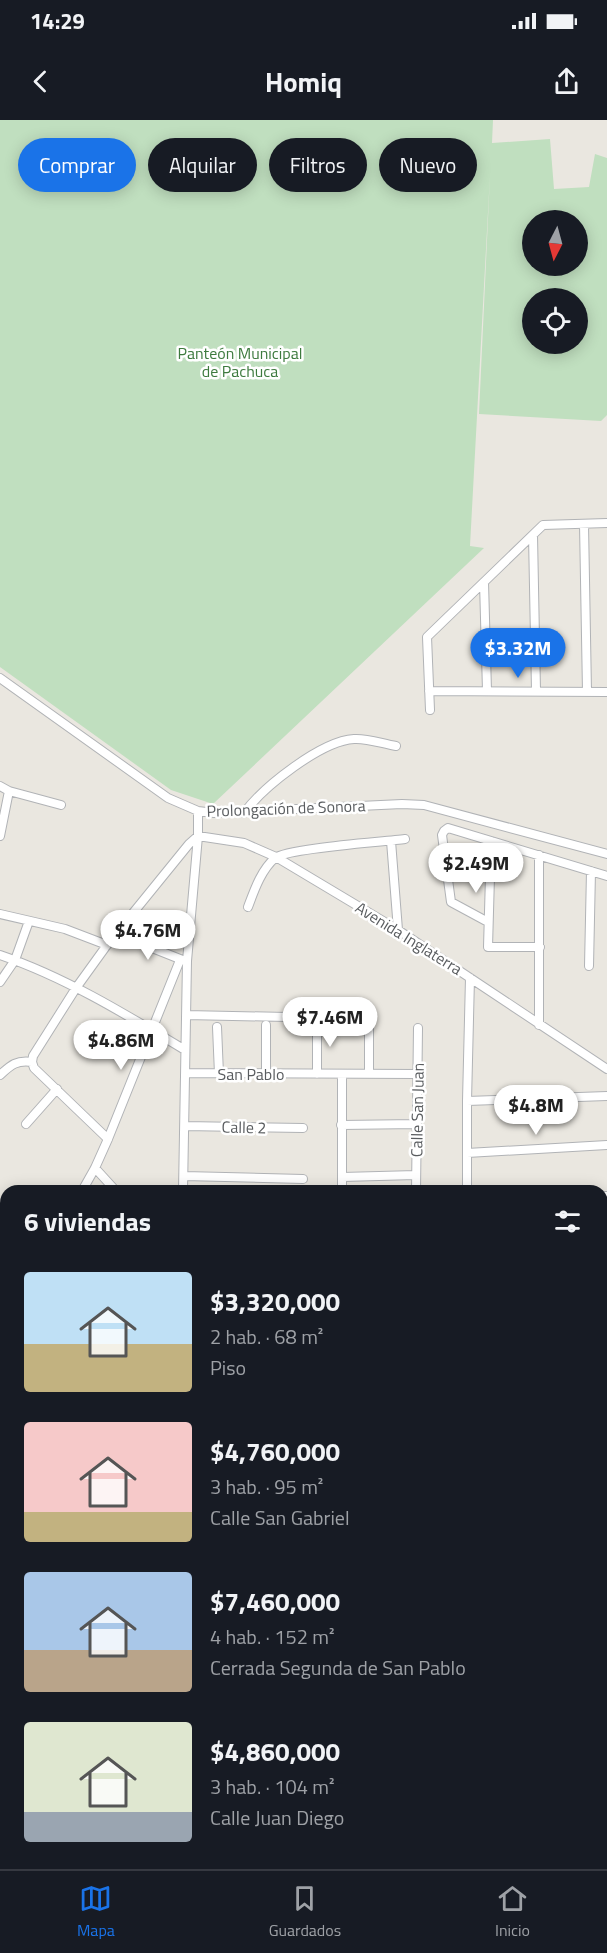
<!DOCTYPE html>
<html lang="es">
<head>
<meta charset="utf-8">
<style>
  body { margin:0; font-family:"Titillium Web",sans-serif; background:#20242c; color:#f1f3f6; height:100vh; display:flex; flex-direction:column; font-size:22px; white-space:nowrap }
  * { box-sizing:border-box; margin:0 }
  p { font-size:20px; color:#9ea1a6 }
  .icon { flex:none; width:33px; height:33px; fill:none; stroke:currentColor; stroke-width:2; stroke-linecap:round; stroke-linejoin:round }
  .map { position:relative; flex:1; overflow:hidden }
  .panel { position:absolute; left:0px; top:1065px; width:608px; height:684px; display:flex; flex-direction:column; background:#171b24; border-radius:18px 18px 0 0; box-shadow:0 3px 15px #0003 }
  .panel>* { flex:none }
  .banner { position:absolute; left:18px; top:18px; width:572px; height:54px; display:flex; gap:12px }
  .needle { width:39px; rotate:186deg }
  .tools { position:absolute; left:522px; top:90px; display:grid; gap:12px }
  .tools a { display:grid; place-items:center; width:66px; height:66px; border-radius:50%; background:#171b24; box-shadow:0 3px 15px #0003; font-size:30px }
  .price { position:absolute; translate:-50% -51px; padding:0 14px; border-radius:21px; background:#fff; color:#222; font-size:20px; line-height:39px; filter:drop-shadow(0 2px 3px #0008) }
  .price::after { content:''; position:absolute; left:50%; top:36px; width:18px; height:14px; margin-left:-9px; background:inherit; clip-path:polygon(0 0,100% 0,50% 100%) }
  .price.current { background:#1a73e8; color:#fff }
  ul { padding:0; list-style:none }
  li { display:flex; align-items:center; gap:18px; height:150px; padding:0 24px }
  li span { display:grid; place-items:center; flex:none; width:168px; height:120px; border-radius:6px; color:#555 }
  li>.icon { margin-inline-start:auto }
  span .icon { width:72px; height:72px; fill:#fffc; stroke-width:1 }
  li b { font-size:26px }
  h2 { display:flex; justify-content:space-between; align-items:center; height:72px; padding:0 24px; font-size:26px }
  .tag { padding:0 21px; border-radius:27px; background:#171b24; box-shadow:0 3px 15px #0003; font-size:21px; line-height:54px }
  .tag.current { background:#1a73e8; color:#fff }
  .status { display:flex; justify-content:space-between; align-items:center; height:42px; padding:0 30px; background:#171b24; direction:ltr }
  .status svg { height:16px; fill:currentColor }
  header { display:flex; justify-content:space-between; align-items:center; height:78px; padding:0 24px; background:#171b24; font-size:27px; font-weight:700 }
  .menu { display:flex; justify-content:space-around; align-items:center; height:84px; border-top:2px solid #363941; background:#171b24; font-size:16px; color:#9ea1a6 }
  .menu a { display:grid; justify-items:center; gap:3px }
  .menu .current { color:#1a73e8 }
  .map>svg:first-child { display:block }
  .green { fill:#c0dfbf; fill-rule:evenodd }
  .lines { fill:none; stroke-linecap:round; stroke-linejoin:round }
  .minor-casing { stroke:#b1b3b6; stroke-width:10 }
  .minor { stroke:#fff; stroke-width:8 }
  .labels { text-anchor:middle; stroke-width:5; stroke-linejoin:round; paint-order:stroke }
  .park-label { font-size:16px; fill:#3d7a3e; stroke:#fff }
  .street-label { font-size:16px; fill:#595c5f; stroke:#fff }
</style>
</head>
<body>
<div class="status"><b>14:29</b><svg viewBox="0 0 49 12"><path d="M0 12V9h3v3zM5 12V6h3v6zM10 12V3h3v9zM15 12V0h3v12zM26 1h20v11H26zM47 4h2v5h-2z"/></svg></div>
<header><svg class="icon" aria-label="back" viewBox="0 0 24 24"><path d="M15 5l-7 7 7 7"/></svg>Homiq<svg class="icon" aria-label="share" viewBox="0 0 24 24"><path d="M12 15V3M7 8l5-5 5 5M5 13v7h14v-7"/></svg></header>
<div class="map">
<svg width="607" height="1749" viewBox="0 0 607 1749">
  <rect width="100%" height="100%" fill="#eae7e0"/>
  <path class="green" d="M0 0H493L492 23 550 19 554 69 589 67 595 34 607 38V295L601 301 479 294 490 55 470 426 484 428 213 684 171 670 0 547ZM532 100H578V146H532ZM532 178H578V224H532Z
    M6 1405V1743H176V1749H0V1406Z"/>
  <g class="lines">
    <defs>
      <path id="minor" d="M584 404 587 572
        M533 415 536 571
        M484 462 487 571
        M0 558 168 678 198 691 214 693 402 684 424 685 607 734
        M429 571 607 572
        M430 590 427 517 543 405 607 403
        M0 666 9 671 61 685
        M244 693C263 667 321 621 354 619 367 618 383 624 396 626
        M0 716 9 671
        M391 721 398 810
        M491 721 488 827H540
        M248 787C254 771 261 750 275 738 288 728 383 722 405 719
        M0 794 65 809 107 825
        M488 802 451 782 442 715 444 711 448 708 607 756
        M117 814 185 841
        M0 835C65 857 127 895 185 930
        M589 846 591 751
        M0 862 15 840 29 801
        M186 895 287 897
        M317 903V954
        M539 905V735
        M217 907 219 954
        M32 942 33 936 76 868 107 825 189 724 198 716 244 723 276 737 398 810 607 949
        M32 942 34 948 108 1019
        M185 953 417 954
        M266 954V905
        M342 954V1071
        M369 954V906
        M0 955C11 945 16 940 32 942
        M467 981 607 976
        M26 1004 57 969
        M341 1005 417 1004
        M185 1006 303 1008
        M467 1033 607 1025
        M95 1048 116 1071
        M184 1056 303 1059
        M342 1057 416 1055
        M82 1071 95 1048 108 1019 180 840
        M183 1071 187 841 198 716V691
        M416 1071 418 908
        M467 1071V981L470 858
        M602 1076H607
        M0 1122 6 1127
        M602 1127H607
        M602 1176H607
        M602 1227H607
        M602 1277H607
        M602 1329H607
        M0 1363 6 1361
        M188 1743 189 1749
        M240 1743V1749
        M288 1749V1743
        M341 1749V1743"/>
    </defs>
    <use href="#minor" class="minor-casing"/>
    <use href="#minor" class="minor"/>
  </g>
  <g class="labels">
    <g class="park-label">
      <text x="240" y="239">Panteón Municipal<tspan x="240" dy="18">de Pachuca</tspan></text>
    </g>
    <g class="street-label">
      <text transform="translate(286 688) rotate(-2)" y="6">Prolongación de Sonora</text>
      <text transform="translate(409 818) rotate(32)" y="6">Avenida Inglaterra</text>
      <text x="251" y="960">San Pablo</text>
      <text transform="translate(417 990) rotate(-89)" y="6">Calle San Juan</text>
      <text transform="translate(244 1007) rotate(1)" y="6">Calle 2</text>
    </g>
  </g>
</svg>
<div class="tools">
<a><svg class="needle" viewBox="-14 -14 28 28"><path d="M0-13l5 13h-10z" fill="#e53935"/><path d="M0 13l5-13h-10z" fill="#9ea1a6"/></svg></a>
<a><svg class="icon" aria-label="locate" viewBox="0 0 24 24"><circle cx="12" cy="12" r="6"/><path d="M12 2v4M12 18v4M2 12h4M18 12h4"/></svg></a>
</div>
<b class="price current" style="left:518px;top:559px">$3.32M</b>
<b class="price" style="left:476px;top:774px">$2.49M</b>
<b class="price" style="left:148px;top:841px">$4.76M</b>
<b class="price" style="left:330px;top:928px">$7.46M</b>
<b class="price" style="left:121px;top:951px">$4.86M</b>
<b class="price" style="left:536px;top:1016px">$4.8M</b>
<div class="banner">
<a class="tag current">Comprar</a>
<a class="tag">Alquilar</a>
<a class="tag">Filtros</a>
<a class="tag">Nuevo</a>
</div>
<section class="panel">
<h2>6 viviendas<svg class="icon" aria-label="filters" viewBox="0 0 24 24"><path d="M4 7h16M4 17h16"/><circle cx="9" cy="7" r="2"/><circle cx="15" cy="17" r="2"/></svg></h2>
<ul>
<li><span style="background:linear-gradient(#bfe0f5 60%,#c2b280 0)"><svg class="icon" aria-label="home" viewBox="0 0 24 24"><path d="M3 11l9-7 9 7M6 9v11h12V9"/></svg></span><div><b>$3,320,000</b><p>2 hab. · 68 m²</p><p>Piso</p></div></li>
<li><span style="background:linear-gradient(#f6c9c9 75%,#c2b280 0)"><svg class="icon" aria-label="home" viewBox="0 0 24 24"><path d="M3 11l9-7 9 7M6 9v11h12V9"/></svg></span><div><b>$4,760,000</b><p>3 hab. · 95 m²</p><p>Calle San Gabriel</p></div></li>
<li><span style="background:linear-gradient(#a9c7e8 65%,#b9a48a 0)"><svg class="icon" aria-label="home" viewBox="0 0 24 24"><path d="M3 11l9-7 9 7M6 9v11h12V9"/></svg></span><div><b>$7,460,000</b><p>4 hab. · 152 m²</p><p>Cerrada Segunda de San Pablo</p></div></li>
<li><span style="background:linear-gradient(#dfe7d0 75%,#9aa5b1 0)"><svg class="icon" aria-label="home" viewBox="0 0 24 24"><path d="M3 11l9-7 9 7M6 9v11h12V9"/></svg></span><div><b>$4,860,000</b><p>3 hab. · 104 m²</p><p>Calle Juan Diego</p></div></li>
</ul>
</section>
</div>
<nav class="menu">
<a class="current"><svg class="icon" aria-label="map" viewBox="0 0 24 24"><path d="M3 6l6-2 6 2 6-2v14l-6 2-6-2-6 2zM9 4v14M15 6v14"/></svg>Mapa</a>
<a><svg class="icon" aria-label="saved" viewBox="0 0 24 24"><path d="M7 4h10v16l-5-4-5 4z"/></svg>Guardados</a>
<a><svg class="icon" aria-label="home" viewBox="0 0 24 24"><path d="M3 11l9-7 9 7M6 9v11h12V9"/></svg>Inicio</a>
</nav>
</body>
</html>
